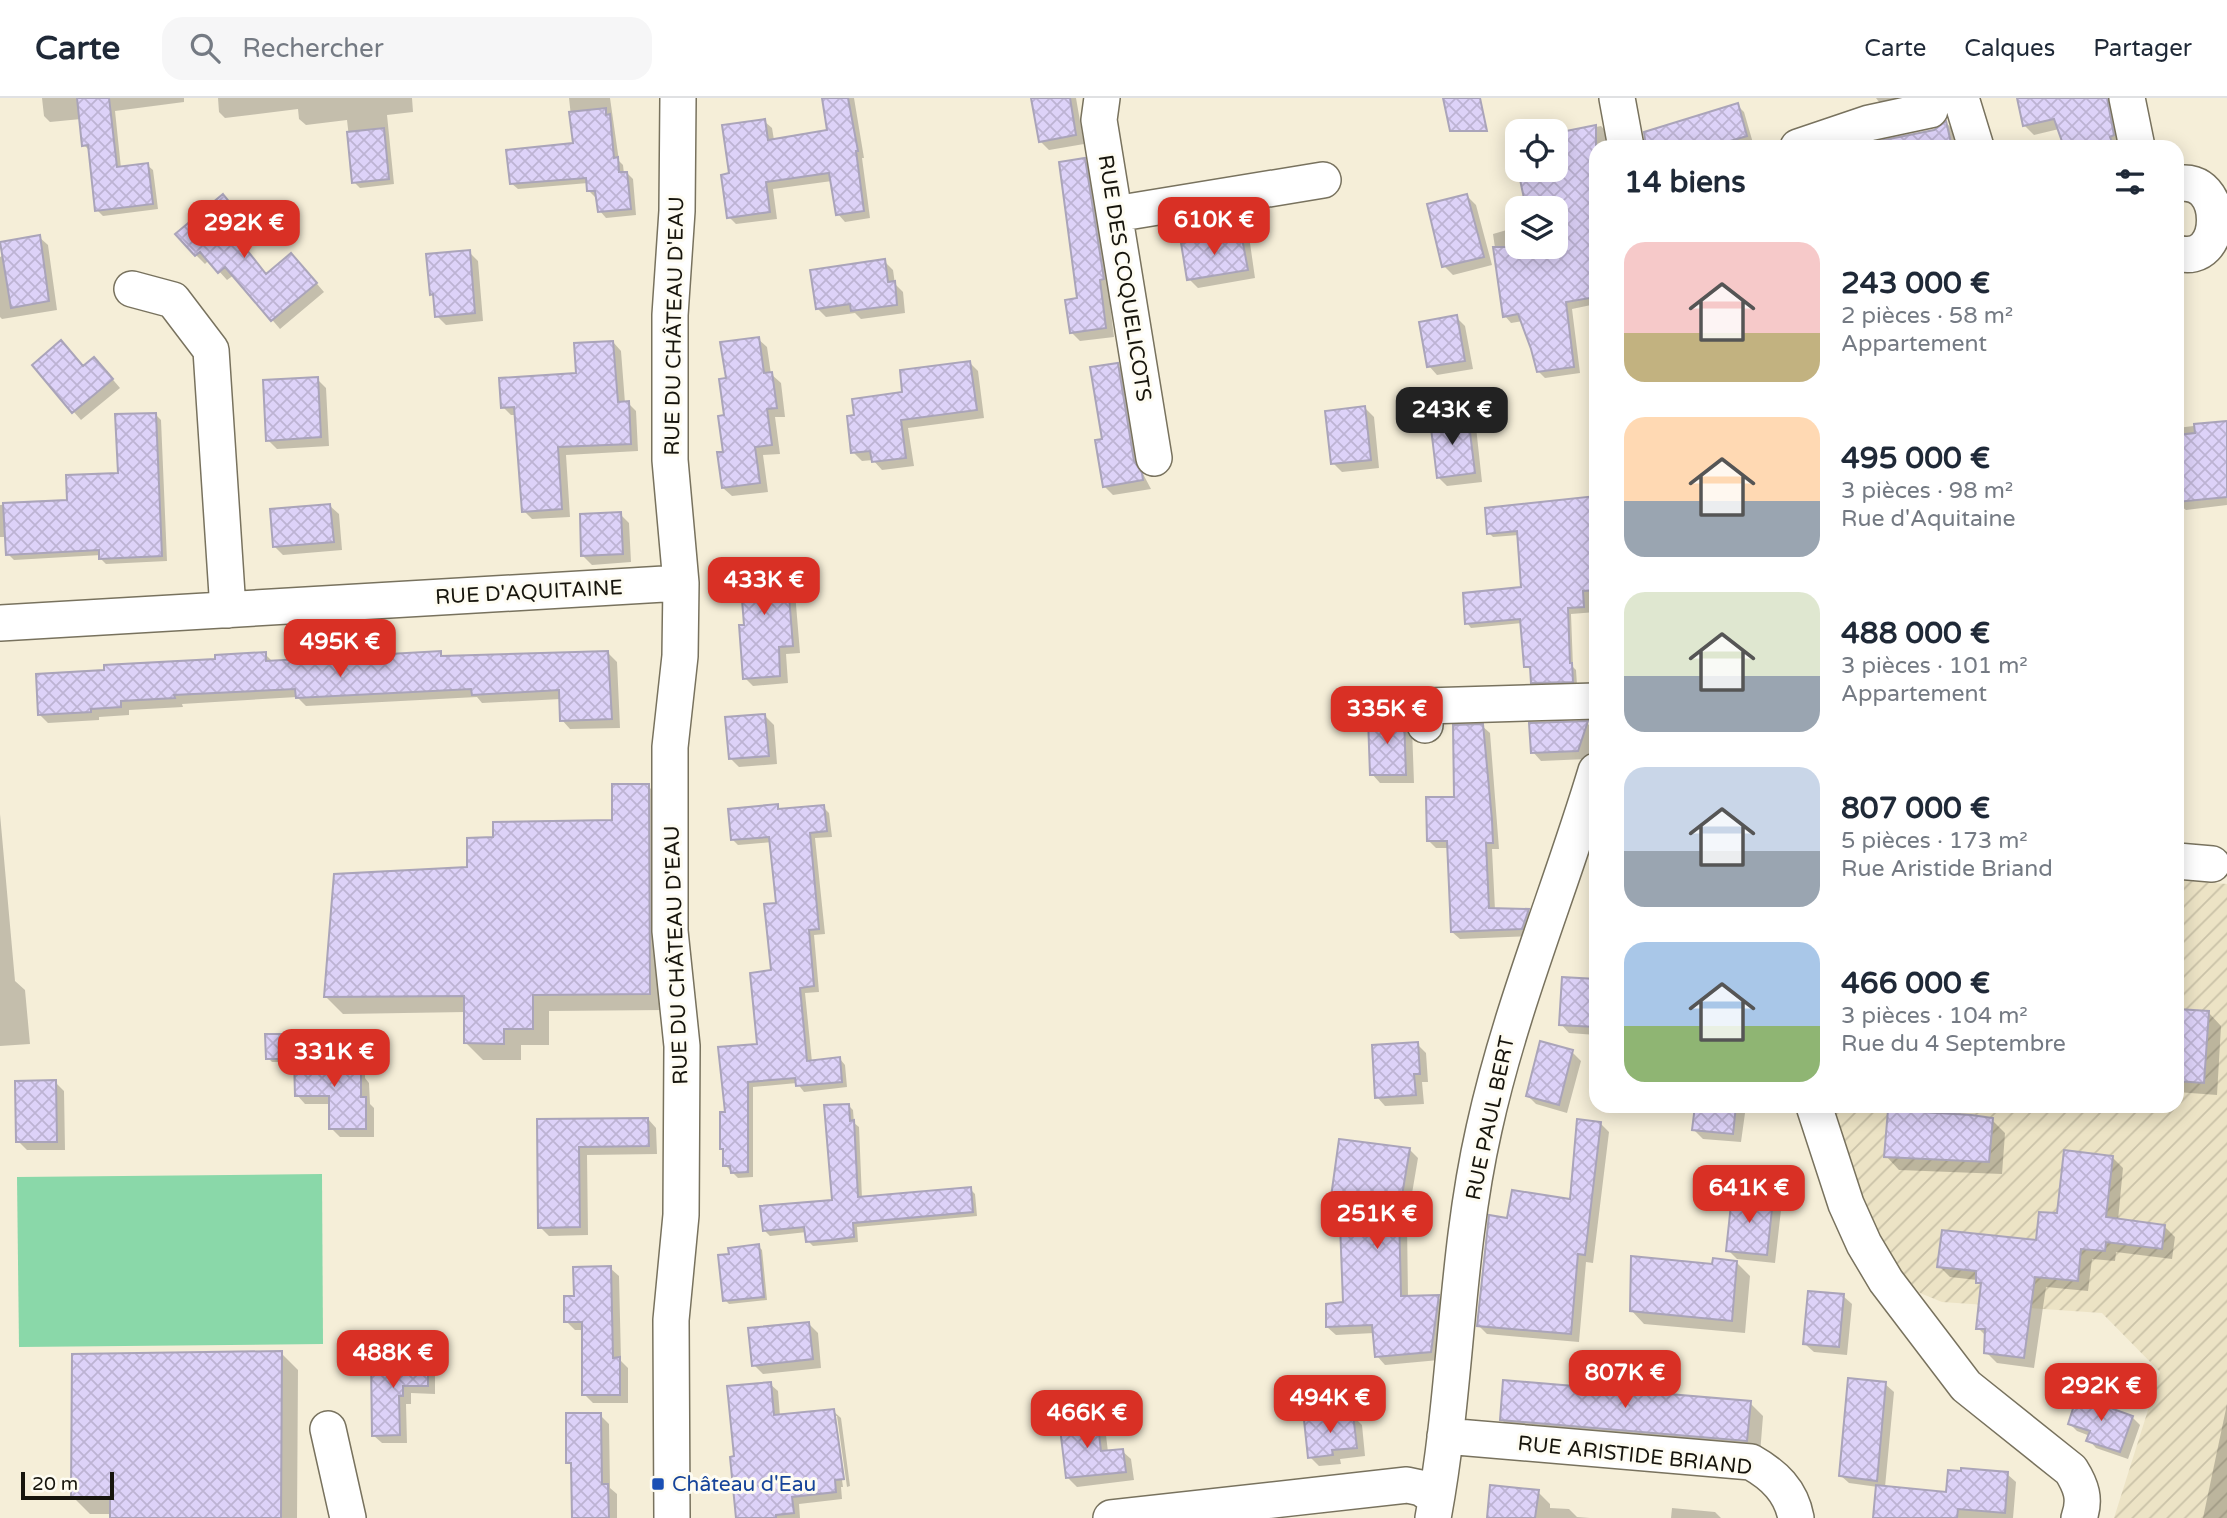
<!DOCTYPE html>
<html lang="fr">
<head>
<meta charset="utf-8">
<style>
  body { margin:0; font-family:"Varela Round",sans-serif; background:#f6f6f7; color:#1f2937; height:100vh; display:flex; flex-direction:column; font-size:26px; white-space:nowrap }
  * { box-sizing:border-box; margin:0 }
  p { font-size:23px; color:#747a83 }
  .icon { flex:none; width:38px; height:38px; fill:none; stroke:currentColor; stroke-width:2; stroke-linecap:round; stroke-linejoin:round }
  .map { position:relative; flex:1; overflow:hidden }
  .details { position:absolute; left:1589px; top:42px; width:595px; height:973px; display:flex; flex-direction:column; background:#fff; border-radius:21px; box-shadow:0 4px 18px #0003 }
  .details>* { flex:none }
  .controls { position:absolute; left:1505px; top:21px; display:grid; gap:14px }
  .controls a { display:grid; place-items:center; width:63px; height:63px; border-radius:14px; background:#fff; box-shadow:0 4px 18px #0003; font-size:35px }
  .scale { position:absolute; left:21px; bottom:18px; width:93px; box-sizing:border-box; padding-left:7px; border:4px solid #17150d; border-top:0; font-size:19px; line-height:24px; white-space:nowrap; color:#17150d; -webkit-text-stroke:5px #fefcf2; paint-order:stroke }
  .price { position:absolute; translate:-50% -60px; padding:0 16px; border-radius:14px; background:#d93025; color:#fff; font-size:23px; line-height:46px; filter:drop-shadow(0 2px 4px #0008) }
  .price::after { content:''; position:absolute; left:50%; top:42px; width:21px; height:16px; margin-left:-10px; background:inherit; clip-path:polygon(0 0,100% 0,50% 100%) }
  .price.current { background:#222; color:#fff }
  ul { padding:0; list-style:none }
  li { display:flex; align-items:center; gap:21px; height:175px; padding:0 35px }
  li span { display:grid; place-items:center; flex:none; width:196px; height:140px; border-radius:21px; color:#555 }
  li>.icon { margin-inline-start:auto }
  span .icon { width:84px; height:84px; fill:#fffc; stroke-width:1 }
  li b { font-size:30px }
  h2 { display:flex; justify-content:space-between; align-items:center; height:84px; padding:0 35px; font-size:30px }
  header { display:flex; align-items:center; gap:42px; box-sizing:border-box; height:98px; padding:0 35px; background:#fff; border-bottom:2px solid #e0e1e3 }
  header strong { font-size:33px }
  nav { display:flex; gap:38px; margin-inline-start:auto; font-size:24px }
  .search { width:490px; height:63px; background:#f6f6f7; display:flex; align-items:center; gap:18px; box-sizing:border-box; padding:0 24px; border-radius:21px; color:#747a83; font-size:26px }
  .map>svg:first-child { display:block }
  .industrial { fill:url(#industrial-furrows) }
  .grass { fill:#8ad8a9 }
  .shadow { fill:#0003 }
  .building { fill:url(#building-cross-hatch); stroke:#aaa4b9; stroke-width:2 }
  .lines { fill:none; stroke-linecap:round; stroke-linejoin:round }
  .minor-casing { stroke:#78725e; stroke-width:38 }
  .minor { stroke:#fff; stroke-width:35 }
  .transit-dot { fill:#1a4fb4; stroke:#fefcf2; stroke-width:2.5 }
  .labels { text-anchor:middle; stroke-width:6; stroke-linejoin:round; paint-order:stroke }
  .street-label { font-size:21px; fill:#17150d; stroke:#fefcf2 }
  .transit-label { font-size:21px; fill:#164399; stroke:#fefcf2; text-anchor:start }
</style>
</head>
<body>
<header>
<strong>Carte</strong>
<div class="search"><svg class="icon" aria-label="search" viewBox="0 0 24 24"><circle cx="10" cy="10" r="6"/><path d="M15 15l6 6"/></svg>Rechercher</div>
<nav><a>Carte</a><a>Calques</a><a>Partager</a></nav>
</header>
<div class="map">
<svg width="2227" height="1420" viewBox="0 0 2227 1420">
  <defs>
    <pattern id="industrial-furrows" width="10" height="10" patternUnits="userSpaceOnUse" patternTransform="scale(1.75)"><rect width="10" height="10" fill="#ece3c5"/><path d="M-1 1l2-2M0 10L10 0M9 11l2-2" fill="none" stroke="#cac2a8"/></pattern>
    <pattern id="building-cross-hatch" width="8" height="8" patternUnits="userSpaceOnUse" patternTransform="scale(1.75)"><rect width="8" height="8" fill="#ddd2f8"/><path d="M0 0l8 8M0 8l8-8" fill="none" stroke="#bdb3d3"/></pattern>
  </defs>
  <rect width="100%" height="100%" fill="#f5eed8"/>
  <path class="industrial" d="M2177 782 2227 786V1420H2114L2160 1274 2102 1215 1942 1204 1920 1195 1896 1168 1866 1108 1829 1008H2177Z"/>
  <path class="grass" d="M322 1076 323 1246 19 1249 17 1079Z"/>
  <path class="shadow" d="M42 0H184V4L115 13 121 70 147 67 153 72 158 111 103 118 97 112 90 53 84 47 81 21 50 24 44 18Z
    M218 0H412L413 14 387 17 394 86 360 90 354 84 347 22 306 27 299 21 298 11 225 20 219 14Z
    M569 0H610L619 63 623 67 624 76 627 75 633 81 636 117 606 120 600 113 598 98 595 99 589 93 588 85 518 91 511 85 574 46Z
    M824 0H854L864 60H862L870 120 845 124 838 116 832 83 773 91 777 121 736 126 729 119 731 77 764 23 772 30 774 42 829 34Z
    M1033 0H1076L1084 46 1049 52 1040 43Z
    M1876 0H1912L1883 9Z
    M2018 0H2118L2123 49H2066L2059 31 2034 37 2024 27Z
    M1737 7 1744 14 1753 45 1739 49H1646Z
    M1946 25 1955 33 1958 49H1886L1935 33Z
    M1601 28 1608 35 1610 49H1596V206L1572 211 1580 275 1545 280 1538 273 1523 223 1511 225 1505 218 1493 136 1517 129V149H1556V110H1528L1520 72H1556V37Z
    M1084 62 1093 71 1112 189 1108 190 1114 239 1080 243 1071 234 1079 202Z
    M1467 98 1476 107 1492 167 1453 177 1444 168Z
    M231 107 251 131 238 142 267 177 300 166 324 194 280 231 234 177 227 182 209 162 205 166 196 157Z
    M1241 137 1250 145 1255 180 1198 190 1189 181Z
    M39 139 48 147 57 212 2 221 0 219V159Z
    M469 154 478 163 483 223 446 227 437 218 435 200 431 196Z
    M884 163 893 172 895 186 903 194 905 215 861 221 855 215 826 219 817 210Z
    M1456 219 1465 228 1473 271 1437 277 1429 268Z
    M758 241 767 249 771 276 781 285 785 319H775L780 356 763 357 768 394 732 398 723 390 726 318Z
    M613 244 621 253 625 305H628L636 313 638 353 566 357 570 419 532 421 524 413 517 317H511L503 309 578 277Z
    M970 265 978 273 984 320 908 330 914 368 882 372 873 362 862 363 853 354 904 295Z
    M1117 267 1126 275 1142 374 1151 391 1113 397 1104 388V343Z
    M83 270H103L120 290 81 322 73 313Z
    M317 281 326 290 329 348 277 351 268 342Z
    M1365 310 1374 319 1379 370 1342 374 1333 365Z
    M155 316 161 322 167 463 106 466 101 461V457L14 462 8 456 7 439H0V407L69 403 120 376Z
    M1467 320 1476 329 1482 384 1447 388 1438 379Z
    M2226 324 2227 407 2186 412 2177 405V330Z
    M1596 400V514L1571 516 1573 569 1576 572 1577 587 1537 588 1533 584 1532 573 1526 568 1522 525 1471 530 1467 525 1523 491 1519 437 1493 439 1489 435Z
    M330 408 339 416 342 452 283 457 274 448Z
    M620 416 629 425 631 464 592 467 583 458Z
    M785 462 793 470 800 555 786 556 788 585 753 588 745 580 746 528Z
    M440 555 445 560 608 555 617 564 620 630 570 631 562 622 561 601 482 605 477 599 306 608 297 599 182 606 183 609 129 612V617L99 619V622L48 625 39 616 106 574 265 556 274 565Z
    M765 618 774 627 777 666 739 669 730 660Z
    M1404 621 1412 630 1414 685H1380L1372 676Z
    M1587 625 1596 634 1587 661 1541 663 1533 654Z
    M1482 628 1490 635 1499 751H1492L1495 812 1528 813 1535 820 1529 838 1460 841 1452 834 1449 750H1436L1429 743 1456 701Z
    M648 688 665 705 666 912 549 913V947H521V962H483L466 945V914L343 916 326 899 469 771 495 741 614 724Z
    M777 708 781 712 823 709 829 715 832 739 815 740 825 836 814 837 819 894 805 895 812 964 840 961 845 967 847 989 804 994 797 985 753 989V1079L738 1080 725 1067V1054L721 1051 727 1016 759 947 773 874 778 806 772 744 738 747 732 741Z
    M0 716 15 883 25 892 30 946 0 948Z
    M1596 883V937L1569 935 1561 926Z
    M2177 913 2209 915 2221 928 2217 997 2177 994Z
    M294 938 298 942V962H356L365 971V980L369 985 370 1006 374 1010V1039H340L331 1030V1006H305L297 997 296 964H272L268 960Z
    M1417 946 1426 955 1428 984H1422L1424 1006 1385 1008 1377 999Z
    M1572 954 1581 963 1567 1015 1536 1006 1528 998Z
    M55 984 64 993 65 1052H27L18 1043Z
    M848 1007 853 1012 854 1025 859 1029 862 1101 970 1091 975 1096 977 1118 857 1129 858 1144 813 1148 808 1143 807 1134 770 1138 765 1133 834 1103Z
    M1697 1008H1746L1741 1044 1703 1041 1694 1032Z
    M648 1021 656 1030 657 1056 587 1057 588 1137 549 1138 540 1129 539 1023Z
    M1992 1022 2005 1035 2002 1076 1899 1072 1886 1058Z
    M1600 1025 1609 1034 1593 1165 1586 1164 1579 1244 1487 1236 1478 1227 1509 1122 1571 1103Z
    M1409 1051 1418 1060 1407 1125 1408 1200 1438 1199 1447 1208 1439 1262 1385 1267 1377 1258 1374 1235 1336 1237 1327 1229 1345 1206 1341 1107 1333 1099Z
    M2112 1059 2123 1070 2118 1122 2164 1128 2175 1139 2172 1161 2116 1154 2115 1163 2092 1161 2088 1193 2046 1189 2034 1270 1997 1265 1986 1254V1238L1978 1230 1982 1189 1977 1182 1950 1179 1939 1168 2037 1144Z
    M1772 1104 1781 1112 1775 1165 1737 1161 1728 1152Z
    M758 1148 762 1152 767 1202 729 1206 725 1202Z
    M1737 1165 1750 1178 1745 1235 1644 1226 1631 1212 1714 1168Z
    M610 1170 619 1178 621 1263 628 1270V1305H593L584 1296V1232H575L566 1223 575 1200Z
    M1843 1198 1852 1206 1847 1257 1814 1254 1805 1246Z
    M809 1226 818 1235 821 1270 763 1276 754 1267Z
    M281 1255 298 1272 297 1420H111V1416H90L73 1399Z
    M427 1261 435 1269V1296L411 1295V1306H406L407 1345H382L373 1337V1262Z
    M770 1286 778 1293 780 1318 833 1313 841 1320 850 1388 847 1389 837 1318H833L843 1389H841L842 1401 799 1406 800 1420H738L736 1360Z
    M1885 1286 1894 1294 1885 1389 1948 1395 2007 1376 2016 1384 2013 1420H1875L1878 1389 1849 1385 1840 1377Z
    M1750 1305 1763 1318 1760 1356 1515 1335 1502 1322Z
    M2227 1306V1420H2203Z
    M600 1317 609 1326 610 1390 617 1396V1420H575L573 1370 568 1364Z
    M1353 1318 1362 1327 1365 1358 1340 1361 1341 1366 1319 1368 1310 1359Z
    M2132 1319 2140 1327 2128 1361 2096 1350 2089 1342 2090 1338 2077 1333 2070 1326Z
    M1096 1320 1105 1329 1108 1354 1122 1353 1131 1361 1134 1382 1077 1389 1068 1380Z
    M1538 1394 1550 1406V1410L1569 1411 1577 1419 1590 1420H1488Z
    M1672 1410 1715 1414 1721 1420H1671Z"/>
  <path class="building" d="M77 0H109L117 69 148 65 153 106 95 113 88 47 82 48Z
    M822 0H848L858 53H856L864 113 836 117 829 75 766 84 770 114 727 120 721 77 729 75 722 27 765 21 768 42 827 32Z
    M1031 0H1070L1076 37 1039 44Z
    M1443 0H1480L1487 33H1450Z
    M2017 0H2107L2114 37 2110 39 2114 49H2064L2054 21 2023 28Z
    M1738 5 1747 38 1710 49H1646L1644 34Z
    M606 10V17L610 16 614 60 618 59 619 74H627L631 111 598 114 595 93H587L586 80 510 86 506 52 573 45 569 14Z
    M1946 23 1952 49H1867V47L1874 44 1934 32Z
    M1596 27V199L1566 204 1574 269 1537 274 1531 251 1518 216 1503 219 1493 149H1556V110H1526L1518 72H1556V35Z
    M384 30 389 81 352 85 347 34Z
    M1085 60 1104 181 1100 182 1106 230 1070 235 1065 202 1077 200 1059 64Z
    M223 96 243 121 231 132 266 176 291 155 317 185 271 223 225 169 218 175 200 154 195 158 175 136Z
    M1467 96 1484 159 1442 169 1427 106Z
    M1241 135 1248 172 1187 182 1181 145Z
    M40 137 49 203 11 210 0 144Z
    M470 152 475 215 435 219 433 196 430 197 426 156Z
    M885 161 888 184 895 183 897 207 851 213 850 206 816 211 810 172Z
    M1457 217 1465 263 1427 269 1419 224Z
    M759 239 764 275 772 274 777 310 767 311 772 347 755 349 760 385 722 390 717 354H723L718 318 724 317 719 281 726 280 720 244Z
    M61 242 83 268 94 259 113 281 72 315 32 267Z
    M613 243 618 304 629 303 631 346 558 349 562 411 522 414 514 309 501 310 499 280 576 275 574 245Z
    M970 263 977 312 901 322 906 360 872 364 870 353 851 355 847 318 854 317 852 301 902 294 900 272Z
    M1118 265 1134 363 1142 375 1143 382 1103 389 1095 342 1102 341 1090 269Z
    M318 279 321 339 266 343 263 282Z
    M1365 308 1371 362 1331 366 1325 313Z
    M156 315 162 458 99 461V452L6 457 3 405 67 402 66 377 118 375 115 316Z
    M1468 318 1475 375 1437 380 1430 322Z
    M2227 323V399L2177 404V337L2195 335 2194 326Z
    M1596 398V492L1583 493 1584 509 1568 510 1570 565H1572L1573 584 1531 585 1530 569H1524L1520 521 1465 526 1463 495 1521 489 1517 433 1487 436 1485 410Z
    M330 406 334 444 273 449 270 411Z
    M621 414 623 456 581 458 580 416Z
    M786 460 793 548 779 549 780 578 743 581 739 527H744L739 464Z
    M441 553V558L608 553 612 621 560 623 559 592 472 597 471 591 296 600 295 591 174 597 175 600 121 603V609L91 611V614L38 617 36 576 104 572V567L215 561V557L266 554V563Z
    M765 616 769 658 729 661 725 619Z
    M1404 619 1406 677H1370L1368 620Z
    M1588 623 1578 653 1531 655 1529 625Z
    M1483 626 1492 722 1493 745H1486L1489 810 1529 811 1522 831 1451 834 1447 743H1427L1426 699H1454L1453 627Z
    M612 686H649L650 896 533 897V931H504V946L464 945V898L324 899 334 776 467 769V740L493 739V724L612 722Z
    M778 706V711L824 707 827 733 810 735 819 831 809 832 814 888 800 890 807 963 840 959 842 984 796 988 795 980 748 984V1074L731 1075 730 1068H723V1051H720V1014H725L718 949 757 946 750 875 771 872 764 806 776 805 769 739 731 742 728 711Z
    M1562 879 1596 881V929L1559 927Z
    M2177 911 2209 913 2204 985 2177 983Z
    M265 936H295L294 961H266Z
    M1540 943 1573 952 1559 1007 1526 998Z
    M1418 944 1420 976H1414L1416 997 1375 1000 1372 947Z
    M357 960 356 974H361V999H366V1031H329V998H295L294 961Z
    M56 982 57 1044H16L15 983Z
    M849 1006 850 1023 854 1022 858 1099 971 1089 973 1114 853 1125 854 1139 831 1142 806 1144 804 1129 763 1133 760 1108 832 1102 824 1007Z
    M1695 1008H1736L1733 1036 1692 1032Z
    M1888 1012 1971 1017 1993 1020 1989 1064 1884 1059Z
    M648 1020 649 1048 579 1049 580 1129 538 1130 537 1021Z
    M1577 1021 1601 1024 1585 1157 1578 1156 1571 1236 1477 1228 1489 1117 1507 1120 1512 1092 1570 1101Z
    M1339 1041 1410 1050 1399 1115 1401 1198 1439 1197 1431 1254 1375 1259 1372 1227 1326 1229V1206L1343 1204 1339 1100 1331 1099Z
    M2064 1052 2113 1058 2106 1119 2165 1127 2162 1151 2106 1144 2105 1153 2081 1151 2078 1183 2035 1179 2024 1260 1984 1255 1985 1231H1976L1981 1185H1976V1173L1937 1169 1942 1132 2036 1142 2039 1114 2057 1115Z
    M1732 1097 1773 1102 1767 1157 1726 1153Z
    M759 1146 764 1199 723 1203 718 1157 729 1156 728 1150Z
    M1631 1158 1712 1166 1713 1160 1737 1163 1732 1223 1630 1213Z
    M611 1168 613 1260 620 1259V1297H582V1224H564V1198H574L573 1169Z
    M1808 1193 1844 1196 1839 1249 1803 1246Z
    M809 1224 813 1261 752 1268 748 1230Z
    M282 1253 281 1420H110V1400H71L72 1256Z
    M428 1259V1288H403V1298H399L400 1337 372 1338 371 1260Z
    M1848 1280 1886 1284 1877 1383 1839 1378Z
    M1503 1282 1751 1303 1747 1343 1500 1322Z
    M771 1284 774 1317 834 1311 844 1381 835 1382 836 1394 792 1399 794 1415 776 1417V1420H736L730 1359 734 1358 727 1288Z
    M2077 1298 2133 1318 2120 1354 2086 1343 2090 1333 2068 1326Z
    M566 1315H601L602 1386H608L609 1420H572L571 1365H566Z
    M1353 1316 1357 1350 1332 1352 1333 1357 1308 1360 1304 1322Z
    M1097 1318 1101 1353 1123 1351 1126 1374 1066 1380 1059 1322Z
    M1961 1370 2008 1374 2005 1415 1958 1411 1957 1420H1873L1876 1387 1946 1394 1948 1372 1961 1373Z
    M1490 1387 1539 1392 1535 1420H1487Z"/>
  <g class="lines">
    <defs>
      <path id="minor" d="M1102 0 1099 22 1154 360
        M1617 0 1626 49
        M1961 0 1976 49
        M2127 0 2137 49
        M1798 49 1869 25 1930 12 1927 0
        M2177 86C2227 75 2227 170 2177 155
        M1115 116 1323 82
        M132 191 173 202 211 252 228 512
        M0 525 681 485
        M1425 627V608L1596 603
        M2177 763 2212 766
        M1814 1008 1846 1106 1864 1146 1886 1183 1966 1288 2071 1372C2081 1388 2086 1401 2079 1420
        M328 1331 348 1420
        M1445 1338 1751 1364C1774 1377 1791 1393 1796 1420
        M672 1420 671 1222 681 1117 682 948 670 833V649L680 558 681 485 670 362V217L677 113 678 0
        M1111 1420 1407 1387 1421 1390 1436 1400
        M1433 1420C1457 1292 1455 1159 1484 1031 1511 908 1560 793 1596 673"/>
    </defs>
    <use href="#minor" class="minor-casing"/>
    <use href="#minor" class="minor"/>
  </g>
  <rect class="transit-dot" x="651" y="1379" width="14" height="14" rx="3.5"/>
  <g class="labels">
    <g class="street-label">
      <text transform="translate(1125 180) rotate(81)" y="7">RUE DES COQUELICOTS</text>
      <text transform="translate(674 228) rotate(-89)" y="7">RUE DU CHÂTEAU D'EAU</text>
      <text transform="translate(529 494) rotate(-3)" y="7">RUE D'AQUITAINE</text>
      <text transform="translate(676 857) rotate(-92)" y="7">RUE DU CHÂTEAU D'EAU</text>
      <text transform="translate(1490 1020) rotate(-78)" y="7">RUE PAUL BERT</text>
      <text transform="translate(1635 1357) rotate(6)" y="7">RUE ARISTIDE BRIAND</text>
    </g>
    <g class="transit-label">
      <text x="672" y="1393">Château d'Eau</text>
    </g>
  </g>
</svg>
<div class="controls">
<a><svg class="icon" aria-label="locate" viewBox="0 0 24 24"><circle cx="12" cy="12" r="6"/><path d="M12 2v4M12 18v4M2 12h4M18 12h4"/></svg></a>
<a><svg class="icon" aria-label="layers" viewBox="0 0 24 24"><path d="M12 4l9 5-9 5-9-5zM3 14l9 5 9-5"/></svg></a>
</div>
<div class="scale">20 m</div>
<b class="price" style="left:1214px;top:159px">610K €</b>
<b class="price" style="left:244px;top:162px">292K €</b>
<b class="price current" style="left:1452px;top:349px">243K €</b>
<b class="price" style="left:764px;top:519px">433K €</b>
<b class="price" style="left:340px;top:581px">495K €</b>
<b class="price" style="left:1387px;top:648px">335K €</b>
<b class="price" style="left:334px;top:991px">331K €</b>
<b class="price" style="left:1749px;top:1127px">641K €</b>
<b class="price" style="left:1377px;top:1153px">251K €</b>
<b class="price" style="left:393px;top:1292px">488K €</b>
<b class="price" style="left:1625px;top:1312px">807K €</b>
<b class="price" style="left:2101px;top:1325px">292K €</b>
<b class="price" style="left:1330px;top:1337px">494K €</b>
<b class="price" style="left:1087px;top:1352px">466K €</b>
<section class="details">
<h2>14 biens<svg class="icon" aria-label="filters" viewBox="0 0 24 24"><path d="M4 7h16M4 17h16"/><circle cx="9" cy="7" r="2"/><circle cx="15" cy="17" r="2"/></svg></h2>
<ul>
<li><span style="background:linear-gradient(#f6c9c9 65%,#c2b280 0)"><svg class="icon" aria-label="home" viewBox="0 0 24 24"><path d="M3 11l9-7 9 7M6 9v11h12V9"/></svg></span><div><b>243 000 €</b><p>2 pièces · 58 m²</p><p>Appartement</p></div></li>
<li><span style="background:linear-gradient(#ffd9b3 60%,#9aa5b1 0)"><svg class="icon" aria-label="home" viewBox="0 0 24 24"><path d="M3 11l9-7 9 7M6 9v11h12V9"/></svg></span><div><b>495 000 €</b><p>3 pièces · 98 m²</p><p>Rue d'Aquitaine</p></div></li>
<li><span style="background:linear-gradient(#dfe7d0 60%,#9aa5b1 0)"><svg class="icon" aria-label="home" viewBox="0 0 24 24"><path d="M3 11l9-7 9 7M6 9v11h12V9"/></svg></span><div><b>488 000 €</b><p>3 pièces · 101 m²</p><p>Appartement</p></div></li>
<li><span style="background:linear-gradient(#c9d6e8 60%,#9aa5b1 0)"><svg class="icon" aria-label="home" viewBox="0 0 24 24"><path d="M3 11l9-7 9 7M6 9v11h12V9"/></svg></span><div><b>807 000 €</b><p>5 pièces · 173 m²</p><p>Rue Aristide Briand</p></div></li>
<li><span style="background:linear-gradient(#a9c7e8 60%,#8fb573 0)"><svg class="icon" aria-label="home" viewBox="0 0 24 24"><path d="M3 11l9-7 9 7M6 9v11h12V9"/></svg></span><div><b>466 000 €</b><p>3 pièces · 104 m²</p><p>Rue du 4 Septembre</p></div></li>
</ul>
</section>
</div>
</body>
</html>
